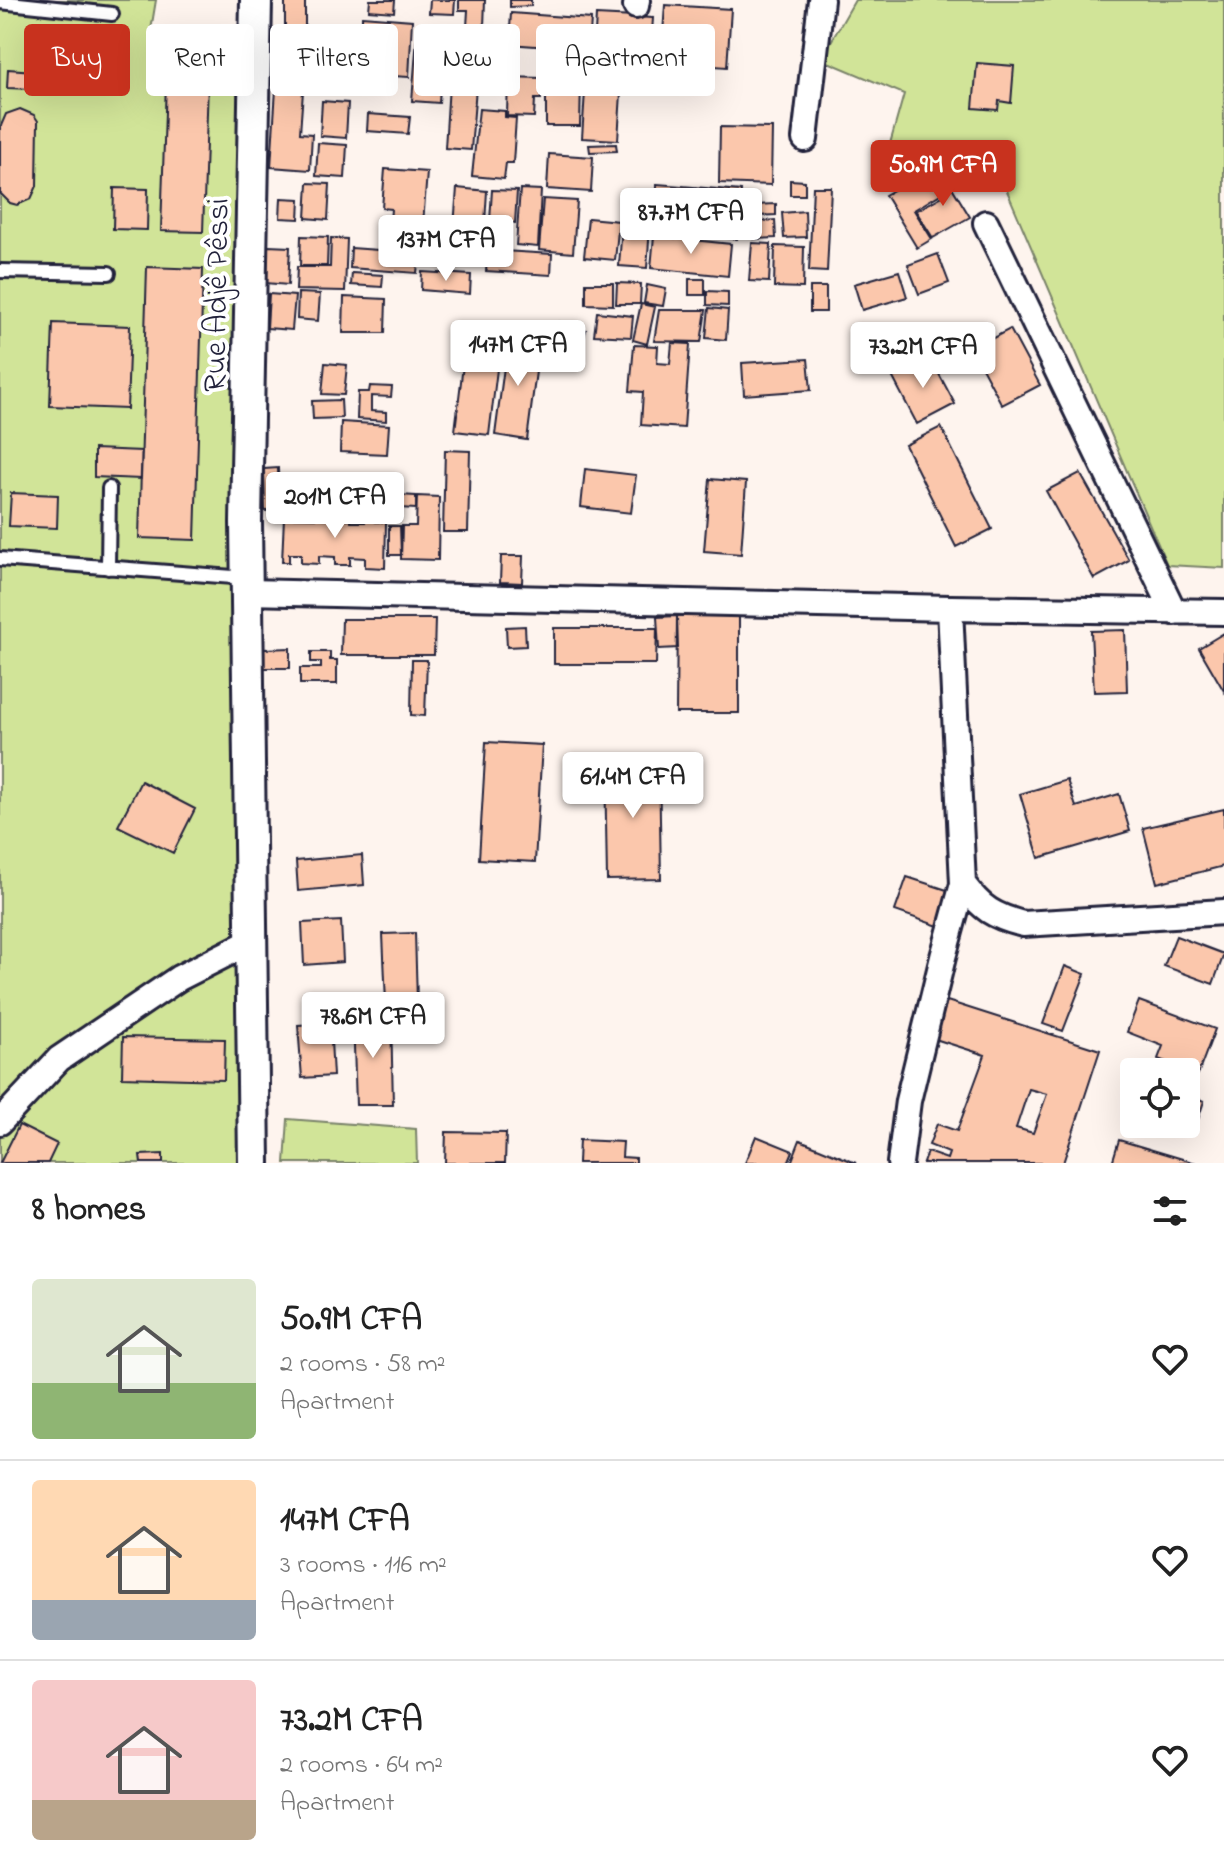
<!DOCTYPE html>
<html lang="en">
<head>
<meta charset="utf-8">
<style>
  body { margin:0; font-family:"Indie Flower",sans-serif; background:#f2f2f2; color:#222; height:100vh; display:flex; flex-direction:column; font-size:30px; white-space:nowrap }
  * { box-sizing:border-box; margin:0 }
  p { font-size:26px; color:#767676 }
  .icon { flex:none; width:44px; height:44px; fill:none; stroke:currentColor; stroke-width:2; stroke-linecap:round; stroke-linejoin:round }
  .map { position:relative; height:1163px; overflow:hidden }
  .sheet { display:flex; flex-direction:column; background:#fff; flex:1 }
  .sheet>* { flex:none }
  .banner { position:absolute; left:24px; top:24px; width:800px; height:72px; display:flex; gap:16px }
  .tools { position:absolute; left:1120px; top:1058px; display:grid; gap:16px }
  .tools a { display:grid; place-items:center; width:80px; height:80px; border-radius:8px; background:#fff; box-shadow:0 8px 32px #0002; font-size:40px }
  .price { position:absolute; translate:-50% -68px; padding:0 18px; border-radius:8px; background:#fff; color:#222; font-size:26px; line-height:52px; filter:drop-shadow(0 2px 4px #0008) }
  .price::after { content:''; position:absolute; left:50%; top:48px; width:24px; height:18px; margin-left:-12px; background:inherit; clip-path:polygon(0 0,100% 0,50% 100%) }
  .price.on { background:#c8321e; color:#fff }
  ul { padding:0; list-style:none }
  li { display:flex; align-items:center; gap:24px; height:200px; padding:0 32px }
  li+li { border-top:2px solid #e0e0e0 }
  li span { display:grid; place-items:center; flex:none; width:224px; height:160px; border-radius:8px; color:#555 }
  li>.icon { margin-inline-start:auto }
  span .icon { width:96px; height:96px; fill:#fffc; stroke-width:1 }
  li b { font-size:34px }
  h2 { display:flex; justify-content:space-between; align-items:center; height:96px; padding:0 32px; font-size:34px }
  .pill { padding:0 28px; border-radius:8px; background:#fff; box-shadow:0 8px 32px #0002; font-size:28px; line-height:72px }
  .pill.on { background:#c8321e; color:#fff }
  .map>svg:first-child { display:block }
  .green { fill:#d1e498; stroke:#7a836a; stroke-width:2 }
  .building { fill:#fbc7ac; stroke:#22223b; stroke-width:2; fill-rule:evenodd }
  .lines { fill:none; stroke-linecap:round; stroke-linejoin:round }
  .service-casing { stroke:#22223b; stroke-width:18 }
  .minor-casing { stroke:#22223b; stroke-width:30 }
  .tertiary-casing { stroke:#22223b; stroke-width:36 }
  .service { stroke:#fff; stroke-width:12 }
  .minor { stroke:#fff; stroke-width:24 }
  .tertiary { stroke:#fff; stroke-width:30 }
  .labels { text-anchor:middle; stroke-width:8; stroke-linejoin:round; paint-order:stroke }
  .street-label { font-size:32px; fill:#22223b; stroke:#fff }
</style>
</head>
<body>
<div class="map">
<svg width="1224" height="1163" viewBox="0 0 1224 1163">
  <rect width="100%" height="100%" fill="#fef4ee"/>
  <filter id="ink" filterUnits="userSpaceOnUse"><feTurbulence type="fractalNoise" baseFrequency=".0125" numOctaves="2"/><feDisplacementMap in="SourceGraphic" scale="16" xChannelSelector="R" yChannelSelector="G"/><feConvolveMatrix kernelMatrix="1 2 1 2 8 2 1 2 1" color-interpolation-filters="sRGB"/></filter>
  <g filter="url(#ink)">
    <path class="green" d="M0 0H156L150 36 245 41 242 1163H0Z
      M855 0H1224V568L1167 565 987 144 882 172 904 94 821 59Z
      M288 1119 416 1129 417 1163H285Z"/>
    <path class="building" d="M285 0H305V27H285Z
      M370 0H395L394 12 369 10Z
      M430 0H455L454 14 429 13Z
      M459 0H485L484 27H467L468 10H459Z
      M510 0H531V6L510 7Z
      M665 5 731 9 727 67 661 62Z
      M511 13 591 19 589 50 509 44Z
      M596 15 653 18 648 91 592 87Z
      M362 16 412 20 409 77 358 74 360 45 376 46 377 34 371 33 372 25 362 24Z
      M488 31 504 32V53H488Z
      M306 37 348 40 346 67 304 65Z
      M417 38 443 40 439 103 412 101Z
      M167 52 209 53 203 232 161 231Z
      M977 63 1014 66 1011 103 999 101 998 110 973 108Z
      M8 69 34 71 33 89 7 88Z
      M508 77 542 78 541 99H535L534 117 507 116Z
      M581 80 580 126H546V81Z
      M449 85 476 87 471 150 445 148Z
      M276 89 303 91 300 133 312 134 310 170 271 167Z
      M585 91 621 93 618 140 582 138Z
      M322 101 348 103 346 138 320 136Z
      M20 109 34 115 38 121 37 186 31 199 17 205 10 203 0 193V128L6 114Z
      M479 109 505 111V117L516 118 513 163H506L504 179 472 176Z
      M368 114 410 117 408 134 367 131Z
      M720 127 772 128 771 185 719 183Z
      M318 143 347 145 345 178 316 176Z
      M616 144 617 151 590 152 589 145Z
      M549 154 593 157 591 192 547 189Z
      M938 164 970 217 933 238 916 211 946 194 930 168Z
      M385 169 427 172 421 250 388 247 391 209 382 208Z
      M929 170 942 193 914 210 932 239 917 248 885 195Z
      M790 180 805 181V195H790Z
      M308 183 330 184 328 220 306 218Z
      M657 184 741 191 737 239 654 231Z
      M813 187H831L827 272 809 271Z
      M114 188 148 189 147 230 113 229Z
      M457 188 487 191 483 254 452 252Z
      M520 189 541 190 538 247 516 245Z
      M492 190 517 191 515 223 490 221Z
      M622 191H636L637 209H623Z
      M281 198 300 199 299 219 280 218Z
      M543 199 577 201 573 253 539 250Z
      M776 204V215L755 216 754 205Z
      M805 211 806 237 784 238 782 213Z
      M588 218 619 221 615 260 584 257Z
      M775 220 776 238 753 239 752 222Z
      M622 225 650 227 647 268 619 266Z
      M301 236 328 237 327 266H300Z
      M654 236 731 244 728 276 651 268Z
      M331 238 347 239 345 291 296 290 297 267H330Z
      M752 243 771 244 769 282 749 281Z
      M268 246 290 247 288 285 266 283Z
      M775 246 804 247 803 288 774 287Z
      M351 248 419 253 417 273 350 268Z
      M488 250 552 254 551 275 486 271Z
      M938 254 949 283 919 294 908 265Z
      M147 267 203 269 195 540 139 538Z
      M899 271 907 297 862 310 854 284Z
      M422 272 471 275 470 294 421 290Z
      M352 273 383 275 382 287 351 285Z
      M689 279H705V295H689Z
      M586 283H613V305L586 304Z
      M617 283 641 284 640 304H616Z
      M647 285 666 289 663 306 644 303Z
      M810 287H826V312H810Z
      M707 291 728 292V306L707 305Z
      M298 293 320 294 318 321 297 319Z
      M269 294 295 296 292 330 267 328Z
      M344 297 386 299 385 333H343Z
      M641 304 655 307 647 344 633 340Z
      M709 308 728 310 726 340 706 338Z
      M659 310H706L701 342 654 341Z
      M597 312 633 316 631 337 594 335Z
      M560 322 586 330 582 345 555 337Z
      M53 323 130 326 127 409 50 406Z
      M1010 329 1040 385 1002 405 972 349Z
      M467 332 501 336 489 435 455 431Z
      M508 337 540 341 527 440 495 435Z
      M672 343 690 344 684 428 641 425 643 392 630 391 634 345 658 346 657 363 670 364Z
      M930 357 955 404 917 424 892 376Z
      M808 359 811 390 744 395 742 363Z
      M325 363 347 365 344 395 322 394Z
      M370 386 392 387 391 397 371 396V411L386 412V421L357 419 358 392H369Z
      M341 400 342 418 313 419 312 401Z
      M341 422 389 425 387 454 340 452Z
      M941 427 992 529 956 547 905 445Z
      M94 449 142 451 141 479 94 477Z
      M445 450 470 451 468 532H443Z
      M278 468 279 510 265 511 264 469Z
      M585 469 636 475 631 513 581 507Z
      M1080 473 1129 560 1094 579 1046 491Z
      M329 477 389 478 388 518 328 517Z
      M710 479 746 482 741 554 704 551Z
      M11 493 58 495 57 528 9 526Z
      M399 495 416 496V509L399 508Z
      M417 496 439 497 438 560 401 559 402 526H416Z
      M284 517 351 519V522H365V518L376 519 375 522H386L385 568 365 567V558L350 557V565H335V557L319 556V564L301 563V554H289V562H282Z
      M389 526H400L401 555H389Z
      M501 556H523L522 583 500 582Z
      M677 616 678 648 659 649 657 617Z
      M677 616H739V713H676Z
      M342 619H435L434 655H341Z
      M525 626 526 646 507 647 506 627Z
      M554 628H657L656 664H554Z
      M1125 630 1127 691 1094 692 1091 631Z
      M1224 633V691L1199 648Z
      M290 648V668H264V649Z
      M311 652H330V660H337V684H300V668H321V662H311Z
      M412 660H427L425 716 411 715Z
      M486 742 542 745 535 862 479 859Z
      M605 761H659L661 879 607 880Z
      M1067 780 1076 807 1119 794 1130 831 1039 858 1020 794Z
      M141 781 195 809 173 853 118 826Z
      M1224 809V866L1157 883 1143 828Z
      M362 855 364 885 298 891 296 861Z
      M907 877 953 892 941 927 895 911Z
      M341 921 343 962 304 965 302 923Z
      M415 933 417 1001 386 1003 383 934Z
      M1176 936 1224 954 1213 984 1164 966Z
      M1065 966 1085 974 1063 1031 1043 1024Z
      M947 1001 1100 1050 1063 1163H923L927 1152 947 1159 949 1153 929 1145 937 1124 957 1131 985 1055 935 1039ZM1029 1089 1047 1094 1033 1133 1016 1128Z
      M1139 1001 1215 1029 1198 1074 1158 1059 1163 1046 1127 1032Z
      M391 1015 393 1105H356L353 1016Z
      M330 1023 333 1076 302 1078 298 1025Z
      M123 1037 225 1039 224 1080 122 1077Z
      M1186 1094 1204 1101 1194 1132 1170 1124H1186Z
      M19 1125 57 1144 48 1163H0Z
      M446 1132 506 1133 505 1163H445Z
      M756 1136 793 1151 788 1163H745Z
      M579 1140 623 1142 622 1157 636 1158V1163H578Z
      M800 1140 856 1163H791Z
      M1119 1140 1196 1163H1112Z
      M163 1154V1163H141L140 1155Z"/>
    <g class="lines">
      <defs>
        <path id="service" d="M0 2 112 14
          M0 271 109 273
          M0 559 246 578
          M108 568 109 488"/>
        <path id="minor" d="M636 6 637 0
          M805 139 821 0
          M986 223 1174 612
          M247 592 950 608 1224 612
          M963 884C982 909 993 916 1023 924L1224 912
          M0 1122 59 1059 179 978 250 942
          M900 1163 908 1101 943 957 963 884 950 608"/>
        <path id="tertiary" d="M254 1163 246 522 256 0"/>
      </defs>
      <use href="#service" class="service-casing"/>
      <use href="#minor" class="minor-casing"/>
      <use href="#tertiary" class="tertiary-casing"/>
      <use href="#service" class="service"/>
      <use href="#minor" class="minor"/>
      <use href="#tertiary" class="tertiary"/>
    </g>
  </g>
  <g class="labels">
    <g class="street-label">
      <text transform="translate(215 295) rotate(-89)" y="11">Rue Adjê Pêssi</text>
    </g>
  </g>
</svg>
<div class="tools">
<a><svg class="icon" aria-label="locate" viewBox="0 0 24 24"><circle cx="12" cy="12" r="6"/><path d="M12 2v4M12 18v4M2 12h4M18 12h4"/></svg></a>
</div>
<b class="price on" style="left:943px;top:208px">50.9M CFA</b>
<b class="price" style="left:691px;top:256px">87.7M CFA</b>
<b class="price" style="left:446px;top:283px">137M CFA</b>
<b class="price" style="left:518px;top:388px">147M CFA</b>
<b class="price" style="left:923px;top:390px">73.2M CFA</b>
<b class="price" style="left:335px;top:540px">201M CFA</b>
<b class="price" style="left:633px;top:820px">61.4M CFA</b>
<b class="price" style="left:373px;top:1060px">78.6M CFA</b>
<div class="banner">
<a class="pill on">Buy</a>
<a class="pill">Rent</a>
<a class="pill">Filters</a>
<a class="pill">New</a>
<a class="pill">Apartment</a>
</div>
</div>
<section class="sheet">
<h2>8 homes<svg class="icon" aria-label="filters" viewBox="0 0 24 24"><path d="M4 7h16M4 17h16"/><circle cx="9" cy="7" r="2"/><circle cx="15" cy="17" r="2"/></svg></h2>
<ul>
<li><span style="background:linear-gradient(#dfe7d0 65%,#8fb573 0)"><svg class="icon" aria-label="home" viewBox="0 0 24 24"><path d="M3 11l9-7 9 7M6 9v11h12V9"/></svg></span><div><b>50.9M CFA</b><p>2 rooms · 58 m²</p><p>Apartment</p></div><svg class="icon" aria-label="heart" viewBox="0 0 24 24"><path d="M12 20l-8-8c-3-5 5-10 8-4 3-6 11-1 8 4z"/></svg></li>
<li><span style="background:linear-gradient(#ffd9b3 75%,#9aa5b1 0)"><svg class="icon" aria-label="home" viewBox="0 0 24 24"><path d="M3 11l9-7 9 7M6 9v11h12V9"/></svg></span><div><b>147M CFA</b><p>3 rooms · 116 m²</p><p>Apartment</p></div><svg class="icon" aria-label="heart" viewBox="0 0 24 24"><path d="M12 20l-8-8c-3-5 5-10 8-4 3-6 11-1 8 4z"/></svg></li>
<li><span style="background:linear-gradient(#f6c9c9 75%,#b9a48a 0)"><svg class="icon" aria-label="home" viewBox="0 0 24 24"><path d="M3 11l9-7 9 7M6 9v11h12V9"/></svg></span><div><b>73.2M CFA</b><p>2 rooms · 64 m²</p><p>Apartment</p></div><svg class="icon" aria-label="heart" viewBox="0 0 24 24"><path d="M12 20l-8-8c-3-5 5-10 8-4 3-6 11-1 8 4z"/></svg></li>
</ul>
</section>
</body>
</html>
